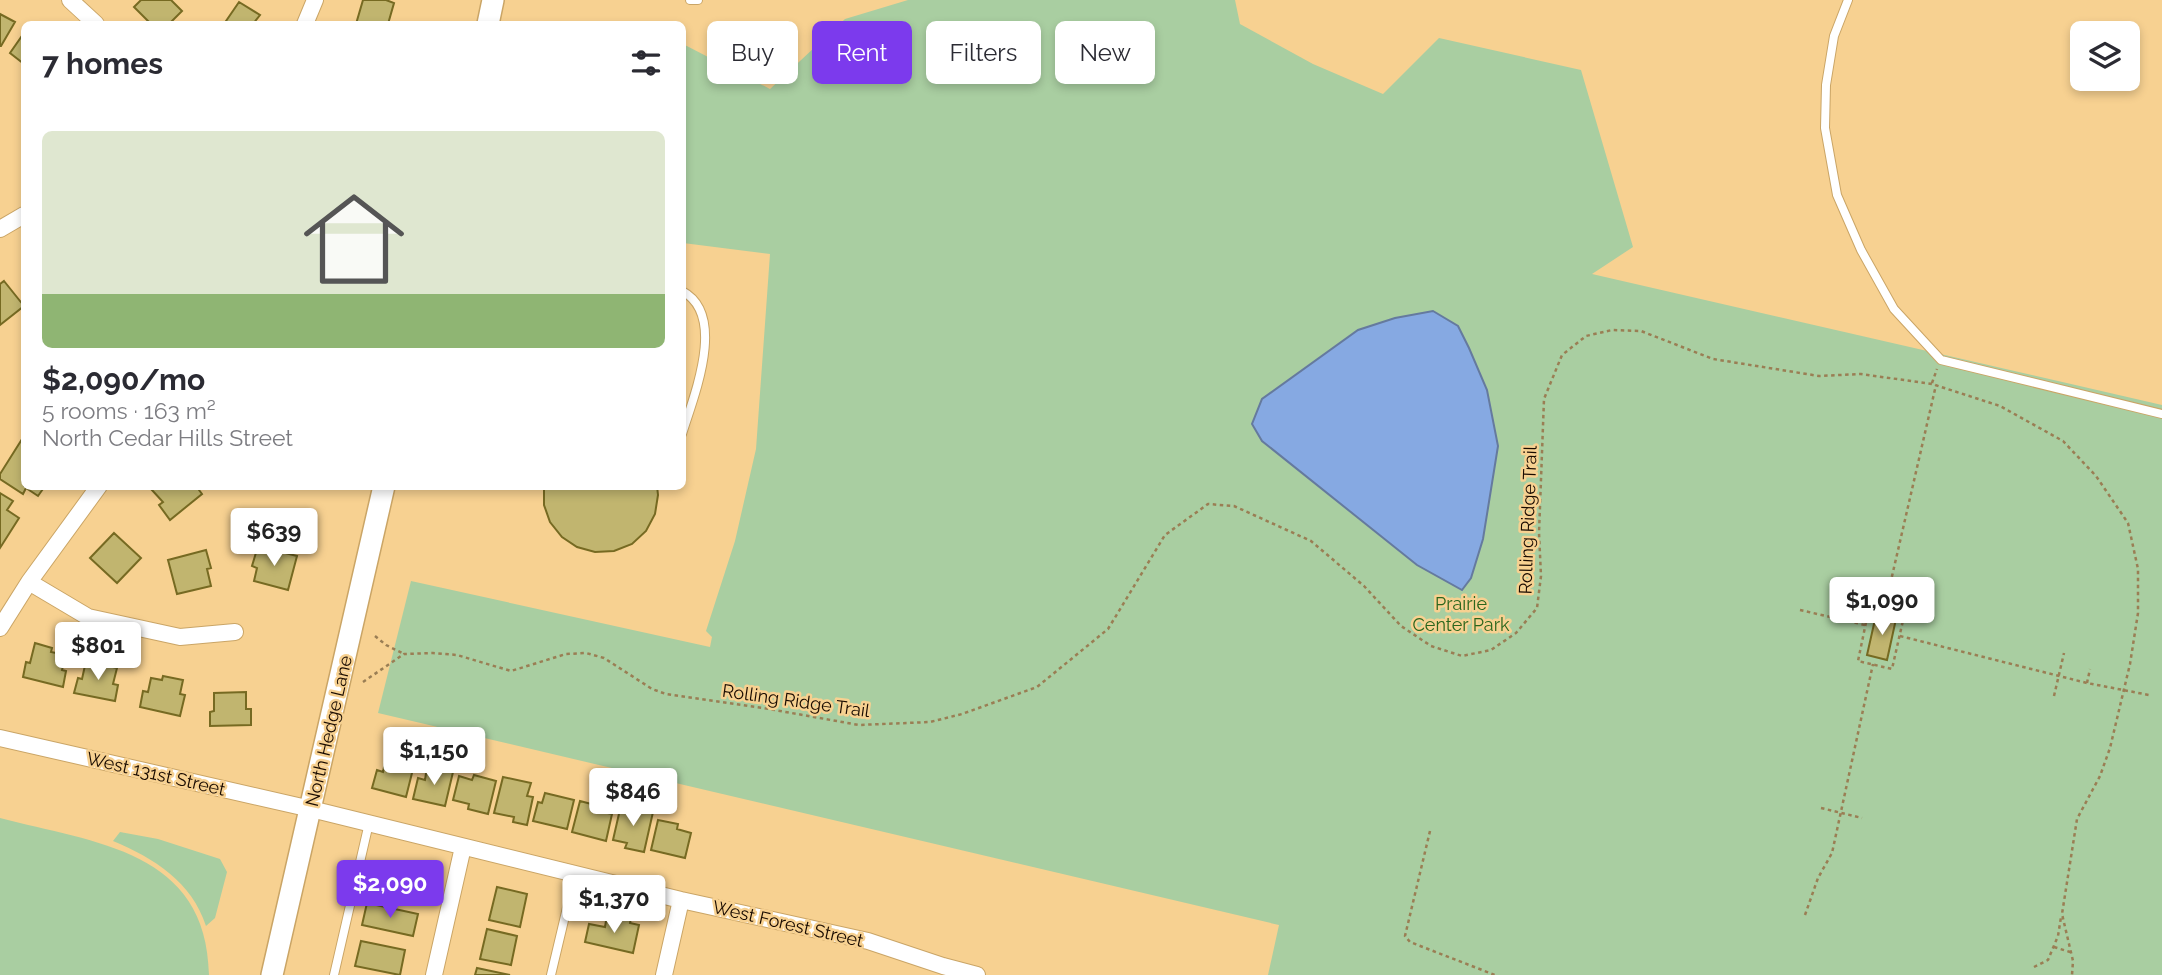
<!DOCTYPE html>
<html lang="en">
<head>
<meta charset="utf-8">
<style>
  body { margin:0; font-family:Raleway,sans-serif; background:#f7f7f7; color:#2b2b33; height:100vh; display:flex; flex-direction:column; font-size:26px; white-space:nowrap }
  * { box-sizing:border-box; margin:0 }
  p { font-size:23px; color:#7c7c81 }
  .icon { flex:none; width:38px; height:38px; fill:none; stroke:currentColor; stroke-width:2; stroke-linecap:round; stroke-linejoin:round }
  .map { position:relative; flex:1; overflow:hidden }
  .drawer { position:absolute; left:21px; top:21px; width:665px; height:469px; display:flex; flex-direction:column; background:#fff; border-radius:10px; box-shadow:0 4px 10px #0003 }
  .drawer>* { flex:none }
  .top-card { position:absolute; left:707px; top:21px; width:665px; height:63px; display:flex; gap:14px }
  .fabs { position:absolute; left:2070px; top:21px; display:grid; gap:14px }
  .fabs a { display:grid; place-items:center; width:70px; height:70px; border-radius:10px; background:#fff; box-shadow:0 4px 10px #0003; font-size:35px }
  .price { position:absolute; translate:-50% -60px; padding:0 16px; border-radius:7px; background:#fff; color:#222; font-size:23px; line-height:46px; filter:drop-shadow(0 2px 4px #0008) }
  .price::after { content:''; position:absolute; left:50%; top:42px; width:21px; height:16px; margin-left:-10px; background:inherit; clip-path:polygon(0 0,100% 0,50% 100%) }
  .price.active { background:#7c3aed; color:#fff }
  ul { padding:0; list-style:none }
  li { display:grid; align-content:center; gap:14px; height:371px; padding:0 21px }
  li+li { border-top:2px solid #e1e1e2 }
  li span { display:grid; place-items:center; height:217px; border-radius:10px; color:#555 }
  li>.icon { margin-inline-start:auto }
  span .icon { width:126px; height:126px; fill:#fffc; stroke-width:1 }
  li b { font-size:30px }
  h2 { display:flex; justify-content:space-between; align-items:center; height:84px; padding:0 21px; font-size:30px }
  .chip { padding:0 24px; border-radius:10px; background:#fff; box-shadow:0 4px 10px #0003; font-size:24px; line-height:63px }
  .chip.active { background:#7c3aed; color:#fff }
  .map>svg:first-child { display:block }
  .green { fill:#a9cea1 }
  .water { fill:#86a9e2; stroke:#657a9e; stroke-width:2 }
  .building { fill:#c1b56f; stroke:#766a22; stroke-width:2 }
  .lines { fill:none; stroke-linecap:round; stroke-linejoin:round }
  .lane-casing { stroke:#caa566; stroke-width:10 }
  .street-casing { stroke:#caa566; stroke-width:18 }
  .secondary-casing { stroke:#caa566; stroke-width:24 }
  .path { stroke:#9a7e54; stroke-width:2.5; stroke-dasharray:3.5 3.5; stroke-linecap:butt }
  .lane { stroke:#fff; stroke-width:8 }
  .street { stroke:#fff; stroke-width:16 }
  .secondary { stroke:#fff; stroke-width:21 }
  .labels { text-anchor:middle; stroke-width:5; stroke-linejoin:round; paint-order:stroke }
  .street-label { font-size:18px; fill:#190b00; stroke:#f7d191 }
  .park-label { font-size:18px; fill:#2b661d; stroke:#f7d191 }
</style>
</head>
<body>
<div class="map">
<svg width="2162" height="975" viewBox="0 0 2162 975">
  <rect width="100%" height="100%" fill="#f7d191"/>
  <path class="green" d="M908 0H1235L1240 24 1313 64 1383 94 1439 38 1581 70 1633 247 1592 274 2162 405V975H1268L1279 925 378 713 411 581 710 647 712 637 706 631 735 541 756 449 770 254 683 243V44L770 89 845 19Z
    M0 818C95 843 207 850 209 975H0Z
    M120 832 158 839 220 859 227 872 215 918 206 926C192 882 154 858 113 841Z"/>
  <path class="water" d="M1433 311 1458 326 1469 348 1487 390 1498 446 1483 539 1471 578 1462 590 1417 565 1262 441 1252 424 1262 399 1358 330 1395 318Z"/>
  <path class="building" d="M141 0H171L182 11 169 24H151L134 7Z
    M363 0H386L394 3 388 24H356Z
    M239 2 260 15 253 24H224Z
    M0 14 15 22 1 46H0Z
    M24 33V64L10 53Z
    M4 281 24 306 0 325V284Z
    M24 436V486H45L38 496 26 488 23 494 0 479V474Z
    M157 486H196L202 494 170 520 159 505 163 502 152 490Z
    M544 486H657L658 495 655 514 646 531 632 544 614 551 595 552 577 547 562 537 550 522 544 505Z
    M0 493 13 501 7 510 19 518 0 548Z
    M114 533 141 558 117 583 90 558Z
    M258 546 297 556 288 590 254 581 257 568 252 566Z
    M206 550 211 568 207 569 211 586 177 594 168 560Z
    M1876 615 1896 619 1887 660 1867 655Z
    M35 643 52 648 51 652 66 655 62 670 66 671 63 687 23 677 26 662 30 663Z
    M86 661 117 668 113 684 118 685 115 701 74 693 78 678 82 679Z
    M163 676 183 680 180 694 185 695 180 716 140 707 143 691 148 692 151 678 162 680Z
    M246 692V709H251V725L210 726V712L214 711V693Z
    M386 758 414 765 406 797 372 788 377 770 383 772Z
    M427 767 453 772 445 806 413 799 418 778 425 780Z
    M474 775 496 781 488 814 468 809 469 804 453 800 459 776 472 780Z
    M503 777 531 783 527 796 533 797 527 825 513 822 514 817 494 813Z
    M545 793 574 800 567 829 533 821 538 802 542 803Z
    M580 801 599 806 598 811 612 814 606 841 572 832Z
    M621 805 653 812 644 852 625 848 627 843 613 840Z
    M658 820 678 824 677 829 691 833 685 858 651 850Z
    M376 862 424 873 419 896 371 885Z
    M497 887 527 894 520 927 489 920Z
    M367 903 418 914 413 936 362 925Z
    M617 914 631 918 630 923 639 925 633 953 585 942 589 924 605 927 606 921 615 923Z
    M487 929 517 936 511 965 480 959Z
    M361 941 405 950 400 975 355 966Z
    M477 968 510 975H475Z"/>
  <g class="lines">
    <defs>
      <path id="lane" d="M690 0H698
        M1848 0 1834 36 1826 85 1825 128 1837 195 1861 250 1894 309 1941 360 2162 414
        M682 291C728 315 693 398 682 434
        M334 975 369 823
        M551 975 575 874"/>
      <path id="street" d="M70 0 96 24
        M305 24 315 0
        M0 229 24 215
        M29 582 88 617 180 637 235 632
        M0 628 29 582 99 486
        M0 738 311 809 681 900 868 941 943 966 977 975
        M434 975 463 847
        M664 975 681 900"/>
      <path id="secondary" d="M488 24 493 0
        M272 975 384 486"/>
    </defs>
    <use href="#lane" class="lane-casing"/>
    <use href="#street" class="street-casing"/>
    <use href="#secondary" class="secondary-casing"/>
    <path class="path" d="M1932 383 1937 369
      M1869 608 1904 616 1892 669 1858 661Z
      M1800 610 1865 625
      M1884 611 1936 385
      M375 636 386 645 404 654
      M1900 636 2087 683 2149 695
      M363 682 404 654 433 653 457 655 511 671 566 654 586 653 604 658 652 689 666 694 769 709 859 725 930 722 962 714 1037 687 1108 629 1165 535 1208 504 1234 506 1311 541 1364 586 1401 626 1431 646 1462 656 1491 650 1516 633 1537 608 1541 576 1539 533 1544 399 1562 355 1586 336 1612 330 1641 331 1713 359 1819 376 1861 374 1932 384 2000 406 2063 441 2096 476 2128 523 2138 569V613L2130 664 2110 748 2100 776 2077 819 2062 914 2073 961 2072 975
      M2087 683 2090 669
      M2054 696 2064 653
      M1821 808 1862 818
      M1430 831 1405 936 1410 942 1495 975
      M1805 915 1818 878 1832 853 1873 664
      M2054 947 2070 952
      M2034 967 2048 960 2058 936 2061 917"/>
    <use href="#lane" class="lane"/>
    <use href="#street" class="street"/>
    <use href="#secondary" class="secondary"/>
  </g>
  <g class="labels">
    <g class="street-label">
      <text transform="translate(1528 520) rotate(-88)" y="6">Rolling Ridge Trail</text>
      <text transform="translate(796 701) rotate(8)" y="6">Rolling Ridge Trail</text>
      <text transform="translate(329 731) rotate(-77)" y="6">North Hedge Lane</text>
      <text transform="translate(156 774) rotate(13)" y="6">West 131st Street</text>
      <text transform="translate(788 924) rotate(13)" y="6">West Forest Street</text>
    </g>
    <g class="park-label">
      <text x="1461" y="610">Prairie<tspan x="1461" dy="21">Center Park</tspan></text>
    </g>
  </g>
</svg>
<div class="fabs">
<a><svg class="icon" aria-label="layers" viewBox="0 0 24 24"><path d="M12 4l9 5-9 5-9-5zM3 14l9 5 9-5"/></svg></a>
</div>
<b class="price" style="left:274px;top:568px">$639</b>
<b class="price" style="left:1882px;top:637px">$1,090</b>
<b class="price" style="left:98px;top:682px">$801</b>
<b class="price" style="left:434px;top:787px">$1,150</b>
<b class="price" style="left:633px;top:828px">$846</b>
<b class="price active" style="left:390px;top:920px">$2,090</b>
<b class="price" style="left:614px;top:935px">$1,370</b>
<div class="top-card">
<a class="chip">Buy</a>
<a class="chip active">Rent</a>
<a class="chip">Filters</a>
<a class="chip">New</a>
</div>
<section class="drawer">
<h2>7 homes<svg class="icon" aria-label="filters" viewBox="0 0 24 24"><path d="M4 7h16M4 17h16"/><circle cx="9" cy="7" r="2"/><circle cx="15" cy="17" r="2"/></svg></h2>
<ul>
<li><span style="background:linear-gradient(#dfe7d0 75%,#8fb573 0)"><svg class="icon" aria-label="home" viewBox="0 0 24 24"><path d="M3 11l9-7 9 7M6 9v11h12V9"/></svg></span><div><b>$2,090/mo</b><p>5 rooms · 163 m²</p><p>North Cedar Hills Street</p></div></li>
</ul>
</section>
</div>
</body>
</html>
